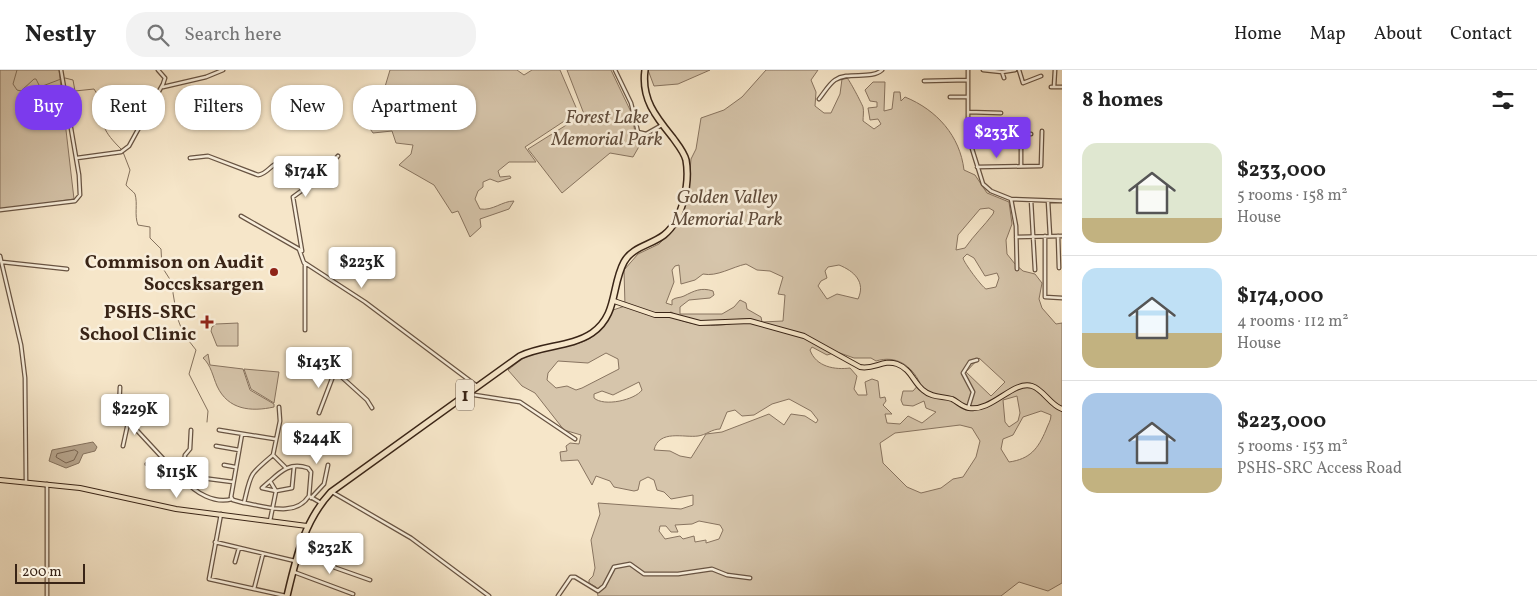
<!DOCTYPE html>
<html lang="en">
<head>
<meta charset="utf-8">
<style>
  body { margin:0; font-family:Vollkorn,serif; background:#f2f2f2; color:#222; height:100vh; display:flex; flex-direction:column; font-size:19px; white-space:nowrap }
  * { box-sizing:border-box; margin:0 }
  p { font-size:16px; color:#767676 }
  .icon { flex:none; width:28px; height:28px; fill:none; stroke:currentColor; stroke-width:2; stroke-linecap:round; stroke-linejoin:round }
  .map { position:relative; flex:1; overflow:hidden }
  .drawer { display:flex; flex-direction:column; background:#fff; width:475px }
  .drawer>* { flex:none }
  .top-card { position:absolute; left:15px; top:15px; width:475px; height:45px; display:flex; gap:10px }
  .scale { position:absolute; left:15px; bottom:12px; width:70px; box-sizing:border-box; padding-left:5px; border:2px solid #392416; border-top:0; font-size:14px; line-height:18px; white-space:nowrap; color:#392416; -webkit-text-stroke:4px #f9efdc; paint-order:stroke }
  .price { position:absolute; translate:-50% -42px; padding:0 11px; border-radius:5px; background:#fff; color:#222; font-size:16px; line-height:32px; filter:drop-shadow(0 1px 2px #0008) }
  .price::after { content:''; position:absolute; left:50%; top:30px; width:15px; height:11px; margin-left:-8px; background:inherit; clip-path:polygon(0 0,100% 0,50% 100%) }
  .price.selected { background:#7c3aed; color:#fff }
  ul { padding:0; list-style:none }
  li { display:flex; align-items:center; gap:15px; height:125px; padding:0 20px }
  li+li { border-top:1px solid #e0e0e0 }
  li span { display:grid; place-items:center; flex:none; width:140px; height:100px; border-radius:15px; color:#555 }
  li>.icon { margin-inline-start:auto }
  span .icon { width:60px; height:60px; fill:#fffc; stroke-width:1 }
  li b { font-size:21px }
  h2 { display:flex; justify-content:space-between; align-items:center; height:60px; padding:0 20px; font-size:21px }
  .chip { padding:0 18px; border-radius:20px; background:#fff; box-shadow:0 1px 4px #0004; font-size:18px; line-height:45px }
  .chip.selected { background:#7c3aed; color:#fff }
  header { display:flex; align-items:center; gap:30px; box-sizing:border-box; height:70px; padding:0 25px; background:#fff; border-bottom:1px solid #e0e0e0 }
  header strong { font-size:24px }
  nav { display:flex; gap:28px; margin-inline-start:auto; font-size:18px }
  .search { width:350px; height:45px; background:#f2f2f2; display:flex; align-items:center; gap:12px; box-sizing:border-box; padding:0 18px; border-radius:20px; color:#767676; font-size:19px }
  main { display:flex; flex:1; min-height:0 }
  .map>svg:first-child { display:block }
  .green { fill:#d6c5ab; stroke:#887460; fill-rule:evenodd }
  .water { fill:#b6a48c; stroke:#84715d }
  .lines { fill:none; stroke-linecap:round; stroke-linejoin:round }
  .shore { stroke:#786451; stroke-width:1 }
  .stream { stroke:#84715d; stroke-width:1 }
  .minor-casing { stroke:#685443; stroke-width:5 }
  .major-casing { stroke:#392416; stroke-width:6 }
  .highway-casing { stroke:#392416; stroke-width:8 }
  .minor { stroke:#f9efdc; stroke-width:2.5 }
  .major { stroke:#f6e6c9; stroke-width:4 }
  .highway { stroke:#f6e6c9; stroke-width:5 }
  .poi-dot { fill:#8f2418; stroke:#f9efdc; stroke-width:2 }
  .labels { text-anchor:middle; stroke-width:5; stroke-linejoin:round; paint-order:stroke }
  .shield { fill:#f9efdc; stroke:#736151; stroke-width:1 }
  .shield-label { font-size:18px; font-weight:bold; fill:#392416 }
  .park-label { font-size:19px; font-style:italic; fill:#604c3b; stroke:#f9efdc }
  .poi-label { font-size:19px; font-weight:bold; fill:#392416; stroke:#f9efdc; text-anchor:end }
</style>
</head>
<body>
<header>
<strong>Nestly</strong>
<div class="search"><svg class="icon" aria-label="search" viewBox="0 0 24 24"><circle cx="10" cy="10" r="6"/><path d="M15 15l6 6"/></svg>Search here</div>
<nav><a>Home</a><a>Map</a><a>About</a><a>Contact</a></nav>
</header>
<main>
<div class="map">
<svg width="1062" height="526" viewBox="0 0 1062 526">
  <rect width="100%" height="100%" fill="#f6e6c9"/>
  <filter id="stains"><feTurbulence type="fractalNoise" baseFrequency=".004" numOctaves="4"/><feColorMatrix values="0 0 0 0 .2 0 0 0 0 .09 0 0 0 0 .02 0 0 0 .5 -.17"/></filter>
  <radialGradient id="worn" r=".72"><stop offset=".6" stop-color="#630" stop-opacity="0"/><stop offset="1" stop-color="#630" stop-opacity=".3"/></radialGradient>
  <path class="green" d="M0 0H59L74 129 0 140Z
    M390 0H517L524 5 532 0H560L578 42 525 77 536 92H509L498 101 500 107 510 106 511 108 498 112 490 109 483 112V117L478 121 475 129 480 139C493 141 502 131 514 131L509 139 480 149 481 157 470 167 458 141 452 143 434 115 399 95 411 84 413 75 396 73 392 61 373 63 366 53 378 40Z
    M567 0H611L631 42 635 62 645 66 633 87 610 83 562 123 528 79 584 44Z
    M648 0H710L678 14 654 16Z
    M766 0H818L811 10 816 22 815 36 824 43H831L840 24 842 9 847 8C849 9 862 34 863 37 864 41 863 47 863 51L874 59 881 54 878 49 870 50 868 38 877 37V32L870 31 865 20 873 12H885L884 41 892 39 894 22H900L901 31 905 27C937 40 960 66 964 100L975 105 987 123 1009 132 1012 154 1006 170 1007 184 1015 194 1023 201 1035 204 1042 213 1039 229 1042 238 1056 254 1062 253V513L1048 521 1019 512 1001 526H598L596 517 589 513V510L593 506 595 498 591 470 600 444 598 433 681 439 693 435V425L671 429 664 422 657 420 654 410 648 407 640 411 638 420 634 421 614 417 610 411 596 406 592 415 578 390 561 391 560 382 567 381 566 376 570 373 579 374 581 365 564 360 535 323 522 316 508 300C517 293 526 285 537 282 576 270 591 282 613 240L625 236 624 200 638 184 659 174 676 157 683 138 689 113 691 89 696 79 701 48 724 40 742 27ZM989 138 994 141 993 144C984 156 974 165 965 178L956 180 958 165 980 139ZM967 184 974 188 985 206 997 203 999 208 996 217 986 219C982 217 964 193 963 188ZM746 194 757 200 770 201 783 207 778 224 785 225 783 251 762 252 761 247 747 239 746 233 740 230 734 237 722 244H680V237L689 230 710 228 714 225 713 221C701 217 694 221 684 226 680 228 676 227 672 230V235L666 233 674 212 672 200 675 196 679 195 681 214 695 210 703 204C717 207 732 197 746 194ZM839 195C854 201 866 212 858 229L837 224 827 229 818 216 821 211 827 208 825 201 828 197ZM671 242C696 258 722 249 749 249 722 258 699 258 672 247L668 243ZM812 277 827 285 837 282 854 288H871L876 291C896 285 911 295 920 313L913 321H903L901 330 903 335 913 336 924 331 926 338 936 342 922 353 908 346 900 354 887 353 885 344H892L883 335 886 331 885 327 880 328 878 311 872 309 865 312 867 325H858L854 319 857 306 850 298C835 300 816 297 810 280ZM606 283 618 289 619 299 582 318 576 320 567 316 556 318 547 310 548 303 558 291 588 293ZM979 288 1005 312 991 326 966 302ZM639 312 642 320C635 330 604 337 594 328V324L602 321 613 325ZM1017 326 1020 343 1018 351 1009 357 1005 352 1003 330ZM789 329 811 341 818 350 816 353 805 346 791 344 784 355 769 344 722 362 706 364 691 388 680 386 670 381 654 380C659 359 684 368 698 366 706 365 712 359 720 359L727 342 735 340 742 346 754 345 772 334ZM1041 341 1051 345C1051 351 1048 354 1046 360 1038 379 1030 389 1009 392L1001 379 1003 369 1013 365 1023 347ZM960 355 972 358 980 371 976 387 963 407 953 409 941 418 921 423 907 417 883 393 880 373 895 363ZM699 451 720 455 723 460 719 469 706 473V470L695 472 694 466 683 469 680 466 665 469 659 461 660 456H666L671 462H678L675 455 692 454Z
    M238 253V276H217L211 261 212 257 216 254Z
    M208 284 210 295 243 299 250 320 274 334V337C251 342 228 340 217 316 213 307 211 295 203 288Z
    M244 299 279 302 274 333 251 319Z"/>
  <path class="water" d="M93 372 97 377 95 381 83 384 79 393 66 398 49 391 52 380Z"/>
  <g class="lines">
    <path class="shore" d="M75 380 78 382 74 390 66 393 56 387 57 384Z"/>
    <path class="stream" d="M17 0 13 14 17 20 21 21 34 9H36L40 17 61 9
      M65 8 73 10 75 21 94 19 101 30C101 55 103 61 121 79
      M123 82 130 100 126 115C129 119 133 121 135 124 138 134 134 145 138 155L150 157V168L161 179 162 197 171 211 177 247 182 260 188 265 189 271 196 280 189 304 208 341 207 352"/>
    <defs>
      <path id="minor" d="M615 0 631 33 638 62 646 64 662 55
        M968 0V66L983 114 991 121 1011 129 1062 131
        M983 0 1002 2
        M1019 0 1023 13 1041 6
        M1004 8 1002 2 1015 0
        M924 11 968 10
        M163 17 206 7 223 0
        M1051 17H1062
        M1054 17 1055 0
        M950 27H968
        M819 29C824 23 829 14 835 10 848 1 871 10 882 0
        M968 42 1001 43
        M77 88 121 82 129 76 163 14 165 8 158 0
        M190 88 208 86 258 105C268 104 271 93 281 92L305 119
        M1021 95V64H1031
        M977 97 1041 96 1042 61
        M1011 129 1016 156 1017 199
        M1031 130 1035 200
        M1048 131 1050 166
        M0 140 75 131 80 125 79 105 61 0
        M241 146 299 179 304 193
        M1045 166V227L1062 228
        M1058 166 1059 198
        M1016 167 1062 166
        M302 181 293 127 319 108 338 86
        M0 186 21 275 25 308 26 412
        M2 192 67 199
        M305 260V193L365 232 477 316
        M120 317 119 341 183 410 202 408 233 412
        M468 324 520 332 575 369
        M968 338 973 322 963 303 970 292 977 290
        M319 343 335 301 367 330 372 338
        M191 360 190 379 185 385 184 393 196 409
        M219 360 275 369
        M242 364 231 427 233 430 244 433
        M123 376 128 353
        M216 376 239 380
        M273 385 280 351 279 337
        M147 394 178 406
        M224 395 235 397
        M285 397 273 385C249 405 251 403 244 433 265 436 295 448 309 426
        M178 403 189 401
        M185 410C195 423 215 434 232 429
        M270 411 262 418 276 421 292 418 294 397
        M332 422 411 468 489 526
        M311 428 324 414 328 395
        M221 444 209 509 286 526
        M270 451 276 421 270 411C282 400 291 392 308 398L311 402 309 426 321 433
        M215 472 295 491
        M300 481 336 498 370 510
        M235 492 239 478
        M294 502 353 524
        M254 519 263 484
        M47 526V414
        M558 526 571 507H575L598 521 604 516 614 497 630 494 644 504H678L712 499 727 505 750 508"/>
      <path id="major" d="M614 231 655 245H670L700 253 750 251 804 266 860 297C874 300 883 289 897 294 911 299 913 312 923 320 932 328 942 326 952 329 958 332 962 337 969 338 992 342 1013 310 1032 316 1044 320 1050 335 1062 339
        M0 410 80 418 176 439 307 456"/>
      <path id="highway" d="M287 526C296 488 304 451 331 422L520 286C543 275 571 277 592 263 618 245 611 216 624 192 632 177 651 175 664 165 683 150 690 112 686 90 684 82 678 75 673 68 656 47 641 29 645 0"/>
    </defs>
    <use href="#minor" class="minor-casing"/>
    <use href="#major" class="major-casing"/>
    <use href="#highway" class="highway-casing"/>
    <use href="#minor" class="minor"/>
    <use href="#major" class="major"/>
    <use href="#highway" class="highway"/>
  </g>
  <g class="poi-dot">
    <circle cx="274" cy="202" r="5"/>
    <path d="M204.5 244.5h5v5h5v5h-5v5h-5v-5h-5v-5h5z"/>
  </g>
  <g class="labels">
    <rect class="shield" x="456" y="309.5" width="18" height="31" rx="4"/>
    <g class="shield-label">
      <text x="465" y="331">1</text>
    </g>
    <g class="park-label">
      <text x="607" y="53">Forest Lake<tspan x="607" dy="22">Memorial Park</tspan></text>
      <text x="727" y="133">Golden Valley<tspan x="727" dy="22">Memorial Park</tspan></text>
    </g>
    <g class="poi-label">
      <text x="264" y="198">Commison on Audit<tspan x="264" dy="22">Soccsksargen</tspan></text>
      <text x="196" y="248">PSHS-SRC<tspan x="196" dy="22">School Clinic</tspan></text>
    </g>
  </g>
  <rect width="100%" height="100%" filter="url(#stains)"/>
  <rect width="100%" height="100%" fill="url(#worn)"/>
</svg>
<div class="scale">200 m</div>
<b class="price selected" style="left:997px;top:89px">$233K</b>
<b class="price" style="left:306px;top:128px">$174K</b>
<b class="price" style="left:362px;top:219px">$223K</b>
<b class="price" style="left:319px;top:319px">$143K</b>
<b class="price" style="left:135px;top:366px">$229K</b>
<b class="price" style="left:317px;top:395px">$244K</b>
<b class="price" style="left:177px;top:429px">$115K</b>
<b class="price" style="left:330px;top:505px">$232K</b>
<div class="top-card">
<a class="chip selected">Buy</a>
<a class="chip">Rent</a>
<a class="chip">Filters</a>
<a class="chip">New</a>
<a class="chip">Apartment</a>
</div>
</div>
<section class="drawer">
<h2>8 homes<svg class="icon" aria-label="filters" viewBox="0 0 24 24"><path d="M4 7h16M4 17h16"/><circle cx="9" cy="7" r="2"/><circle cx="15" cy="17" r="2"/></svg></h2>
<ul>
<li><span style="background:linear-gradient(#dfe7d0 75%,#c2b280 0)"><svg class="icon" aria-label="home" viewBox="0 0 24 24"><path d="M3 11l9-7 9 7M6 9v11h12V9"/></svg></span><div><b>$233,000</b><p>5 rooms · 158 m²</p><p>House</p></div></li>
<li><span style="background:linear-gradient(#bfe0f5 65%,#c2b280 0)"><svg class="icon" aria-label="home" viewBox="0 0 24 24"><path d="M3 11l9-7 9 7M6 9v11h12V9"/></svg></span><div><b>$174,000</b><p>4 rooms · 112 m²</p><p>House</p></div></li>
<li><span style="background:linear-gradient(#a9c7e8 75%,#c2b280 0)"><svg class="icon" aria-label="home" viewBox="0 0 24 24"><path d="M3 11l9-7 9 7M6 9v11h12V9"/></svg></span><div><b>$223,000</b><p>5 rooms · 153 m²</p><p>PSHS-SRC Access Road</p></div></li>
</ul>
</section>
</main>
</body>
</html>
